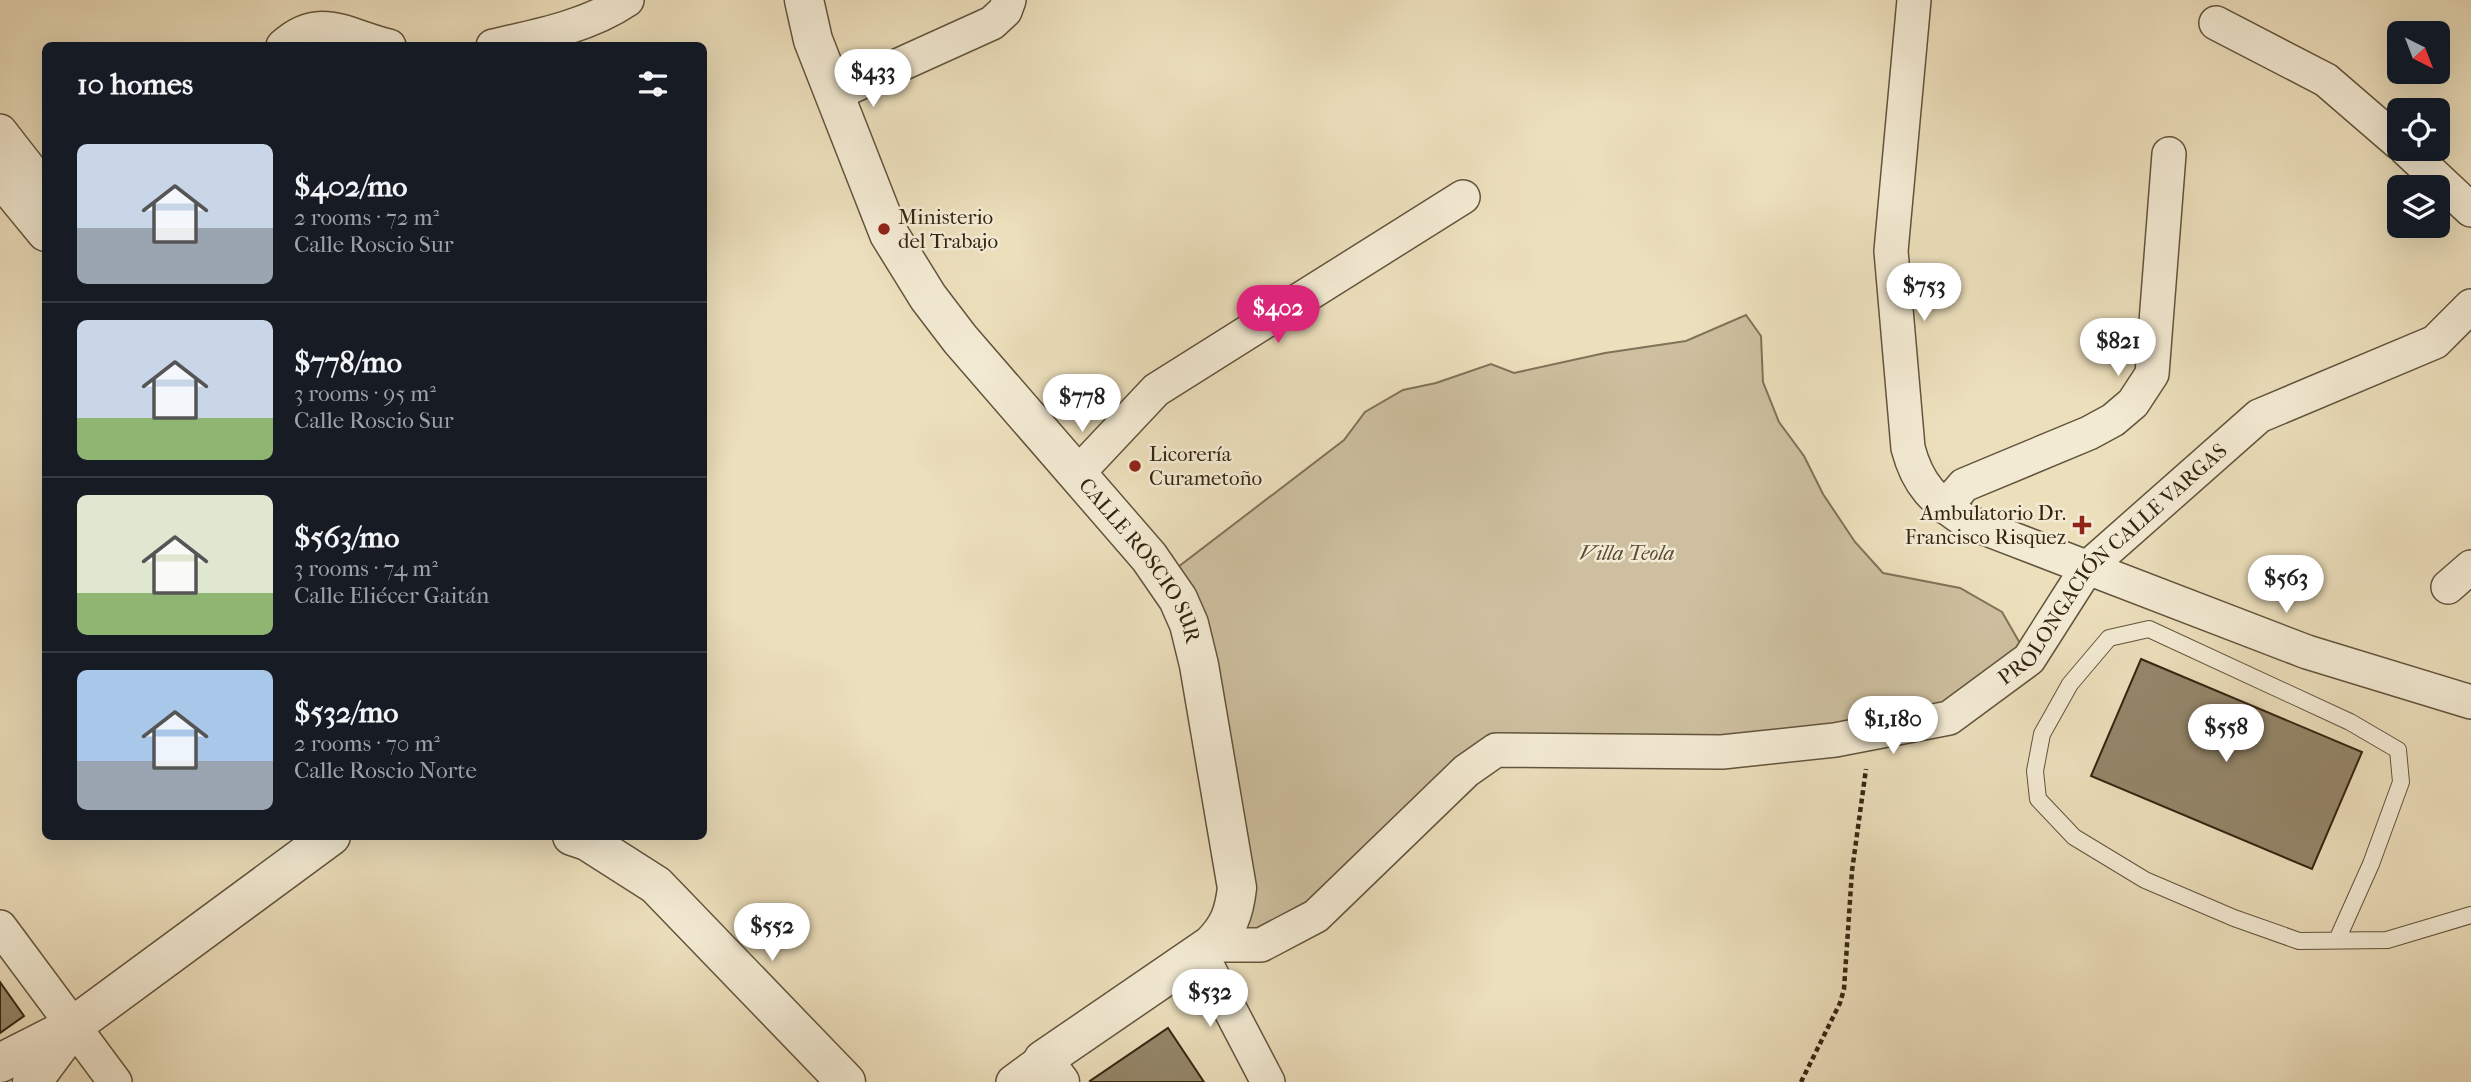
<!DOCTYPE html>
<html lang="en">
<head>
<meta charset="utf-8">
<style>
  body { margin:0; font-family:"IM FELL French Canon",serif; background:#20242c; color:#f1f3f6; height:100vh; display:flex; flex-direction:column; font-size:26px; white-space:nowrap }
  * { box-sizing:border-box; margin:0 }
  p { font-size:23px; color:#9ea1a6 }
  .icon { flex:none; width:38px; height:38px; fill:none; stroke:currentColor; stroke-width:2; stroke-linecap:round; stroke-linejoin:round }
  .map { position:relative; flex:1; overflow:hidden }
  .sheet { position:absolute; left:42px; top:42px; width:665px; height:798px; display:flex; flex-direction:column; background:#171b24; border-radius:10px; box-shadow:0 7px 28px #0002 }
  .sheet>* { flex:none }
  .needle { width:46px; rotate:138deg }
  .controls { position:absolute; left:2387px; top:21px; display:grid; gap:14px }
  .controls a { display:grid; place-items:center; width:63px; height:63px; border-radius:10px; background:#171b24; box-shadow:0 7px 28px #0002; font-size:35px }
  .price { position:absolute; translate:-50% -60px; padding:0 16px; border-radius:24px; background:#fff; color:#222; font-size:23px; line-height:46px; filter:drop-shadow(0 2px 4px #0008) }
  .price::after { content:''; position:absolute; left:50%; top:42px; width:21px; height:16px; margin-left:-10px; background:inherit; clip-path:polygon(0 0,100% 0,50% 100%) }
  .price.selected { background:#db2777; color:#fff }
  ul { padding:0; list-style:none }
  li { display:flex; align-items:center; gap:21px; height:175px; padding:0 35px }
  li+li { border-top:2px solid #363941 }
  li span { display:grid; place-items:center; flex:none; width:196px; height:140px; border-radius:10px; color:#555 }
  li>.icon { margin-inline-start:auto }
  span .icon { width:84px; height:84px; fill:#fffc; stroke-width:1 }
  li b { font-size:30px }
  h2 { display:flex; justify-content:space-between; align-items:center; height:84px; padding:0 35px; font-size:30px }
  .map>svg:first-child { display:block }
  .green { fill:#cdbf9f; stroke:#807258; stroke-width:2 }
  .building { fill:#94866a; stroke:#342511; stroke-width:2 }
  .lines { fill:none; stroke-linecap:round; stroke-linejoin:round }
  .service-casing { stroke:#62543c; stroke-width:18 }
  .minor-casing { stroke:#62543c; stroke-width:36 }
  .tertiary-casing { stroke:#62543c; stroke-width:41 }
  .path { stroke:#342511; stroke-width:4.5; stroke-dasharray:5 3.5; stroke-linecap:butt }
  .service { stroke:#f3ead3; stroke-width:16 }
  .minor { stroke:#f3ead3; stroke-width:33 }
  .tertiary { stroke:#f3ead3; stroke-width:38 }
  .poi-dot { fill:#8f2418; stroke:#f3ead3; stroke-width:2.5 }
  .labels { text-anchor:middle; stroke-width:5; stroke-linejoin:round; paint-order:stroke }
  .poi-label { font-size:21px; fill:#342511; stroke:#f3ead3; text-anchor:start }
  .park-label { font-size:21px; font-style:italic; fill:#5a4c34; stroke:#f3ead3 }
  .street-label { font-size:21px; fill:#342511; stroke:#f3ead3 }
</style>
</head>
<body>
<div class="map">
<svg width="2471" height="1082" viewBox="0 0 2471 1082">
  <rect width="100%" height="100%" fill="#ecdfbc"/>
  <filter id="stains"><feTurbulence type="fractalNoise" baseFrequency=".00286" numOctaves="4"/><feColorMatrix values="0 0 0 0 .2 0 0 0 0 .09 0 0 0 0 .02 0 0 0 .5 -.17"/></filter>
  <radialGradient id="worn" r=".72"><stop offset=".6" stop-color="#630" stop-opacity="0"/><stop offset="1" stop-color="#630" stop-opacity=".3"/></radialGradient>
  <path class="green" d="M1746 315 1761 336 1763 382 1779 422 1804 456 1823 494 1855 542 1883 573 1960 588 2002 612 2029 659 1949 718 1835 740 1496 750 1261 945 1233 916 1165 577 1344 440 1365 412 1403 390 1436 383 1491 364 1514 373 1605 353 1686 341Z"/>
  <path class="building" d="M2141 659 2362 752 2312 869 2091 776Z
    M0 982 24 1016 0 1033Z
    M1168 1028 1204 1082H1091L1090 1081Z"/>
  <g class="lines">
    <defs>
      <path id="service" d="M2337 940 2371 864 2401 782 2398 750 2350 722 2149 629 2109 638 2070 684 2042 734 2035 771 2038 799 2074 837 2145 880 2234 918 2299 941 2387 940 2471 915"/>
      <g id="minor">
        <path d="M1914 0 1891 251 1908 448C1918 486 1934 500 1966 521L2307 652 2471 702"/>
        <path d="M2216 23 2326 80 2399 143"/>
        <path d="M283 46C320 12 346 36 389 46"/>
        <path d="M493 46C538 36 589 26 627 0"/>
        <path d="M835 94 992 23 1005 11 1009 0"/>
        <path d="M0 131 46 190"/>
        <path d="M2406 149 2471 210"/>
        <path d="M1077 474 1156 390 1463 197"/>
        <path d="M1945 507 1964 485 2089 433 2113 420 2133 403 2152 374 2169 154"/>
        <path d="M2448 587 2471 567"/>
        <path d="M0 927 115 1082"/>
        <path id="s1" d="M1211 945H1261L1316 916 1466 771 1496 750 1722 752 1835 740 1949 718 2029 659 2087 568 2259 416 2435 342 2471 306"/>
        <path d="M1200 952 1268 1082"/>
        <path d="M1013 1082 1043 1060"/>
      </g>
      <g id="tertiary">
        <path id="s2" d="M804 0 813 40 889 234 928 297 960 339 1149 557 1178 599 1189 624 1199 665 1237 888C1234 913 1229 927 1211 945L1043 1060 1060 1082"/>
        <path d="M0 176 46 232"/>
        <path d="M572 836 587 841 656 885 846 1082"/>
        <path d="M0 1063 73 1026 331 836"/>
        <path d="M32 1082 70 1031"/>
      </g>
    </defs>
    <use href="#service" class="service-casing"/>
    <use href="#minor" class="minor-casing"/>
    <use href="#tertiary" class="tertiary-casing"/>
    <path class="path" d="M1801 1082 1840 1003 1844 989 1852 871 1866 769"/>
    <use href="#service" class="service"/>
    <use href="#minor" class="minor"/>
    <use href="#tertiary" class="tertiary"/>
  </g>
  <g class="poi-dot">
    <circle cx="884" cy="229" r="7"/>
    <circle cx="1135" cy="466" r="7"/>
    <path d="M2078.5 514.5h7v7h7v7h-7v7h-7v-7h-7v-7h7z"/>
  </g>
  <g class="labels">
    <g class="poi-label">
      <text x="898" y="224">Ministerio<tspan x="898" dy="24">del Trabajo</tspan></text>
      <text x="1149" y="461">Licorería<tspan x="1149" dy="24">Curametoño</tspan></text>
      <text x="2066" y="520" text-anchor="end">Ambulatorio Dr.<tspan x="2066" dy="24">Francisco Risquez</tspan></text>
    </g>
    <g class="park-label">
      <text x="1627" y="560">Villa Teola</text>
    </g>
    <g class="street-label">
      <text dy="7" stroke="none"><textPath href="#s2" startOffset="663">CALLE ROSCIO SUR</textPath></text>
      <text dy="7" stroke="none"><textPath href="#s1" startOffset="1040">PROLONGACIÓN CALLE VARGAS</textPath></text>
    </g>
  </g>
  <rect width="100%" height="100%" filter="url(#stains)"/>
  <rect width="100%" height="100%" fill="url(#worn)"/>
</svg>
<div class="controls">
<a><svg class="needle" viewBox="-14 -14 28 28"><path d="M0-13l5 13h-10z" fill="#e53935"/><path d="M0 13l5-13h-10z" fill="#9ea1a6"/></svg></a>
<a><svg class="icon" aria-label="locate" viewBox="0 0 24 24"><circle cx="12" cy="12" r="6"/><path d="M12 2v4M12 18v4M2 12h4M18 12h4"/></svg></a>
<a><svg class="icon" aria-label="layers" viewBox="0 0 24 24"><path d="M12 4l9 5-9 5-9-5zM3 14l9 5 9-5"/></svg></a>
</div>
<b class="price" style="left:873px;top:109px">$433</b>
<b class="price" style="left:1924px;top:323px">$753</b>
<b class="price selected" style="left:1278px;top:345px">$402</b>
<b class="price" style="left:2118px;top:378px">$821</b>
<b class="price" style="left:1082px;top:434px">$778</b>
<b class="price" style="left:2286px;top:615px">$563</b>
<b class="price" style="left:1893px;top:756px">$1,180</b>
<b class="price" style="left:2226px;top:764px">$558</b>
<b class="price" style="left:772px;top:963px">$552</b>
<b class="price" style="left:1210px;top:1029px">$532</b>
<section class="sheet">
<h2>10 homes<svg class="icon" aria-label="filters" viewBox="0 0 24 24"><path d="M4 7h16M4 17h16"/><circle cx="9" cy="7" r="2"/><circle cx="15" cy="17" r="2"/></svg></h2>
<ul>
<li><span style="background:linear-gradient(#c9d6e8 60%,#9aa5b1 0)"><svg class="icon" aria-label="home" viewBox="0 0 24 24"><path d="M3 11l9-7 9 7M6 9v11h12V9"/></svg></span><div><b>$402/mo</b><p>2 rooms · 72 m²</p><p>Calle Roscio Sur</p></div></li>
<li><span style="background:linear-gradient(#c9d6e8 70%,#8fb573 0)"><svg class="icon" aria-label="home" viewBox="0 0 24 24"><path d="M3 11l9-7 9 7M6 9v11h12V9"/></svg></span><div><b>$778/mo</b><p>3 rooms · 95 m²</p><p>Calle Roscio Sur</p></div></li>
<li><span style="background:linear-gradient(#dfe7d0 70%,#8fb573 0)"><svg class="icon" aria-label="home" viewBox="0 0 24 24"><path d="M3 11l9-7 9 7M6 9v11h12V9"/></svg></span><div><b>$563/mo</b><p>3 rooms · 74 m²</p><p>Calle Eliécer Gaitán</p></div></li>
<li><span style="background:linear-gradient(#a9c7e8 65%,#9aa5b1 0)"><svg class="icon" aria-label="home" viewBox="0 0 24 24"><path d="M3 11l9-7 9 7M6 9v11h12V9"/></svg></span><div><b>$532/mo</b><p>2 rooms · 70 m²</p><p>Calle Roscio Norte</p></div></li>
</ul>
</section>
</div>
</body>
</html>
